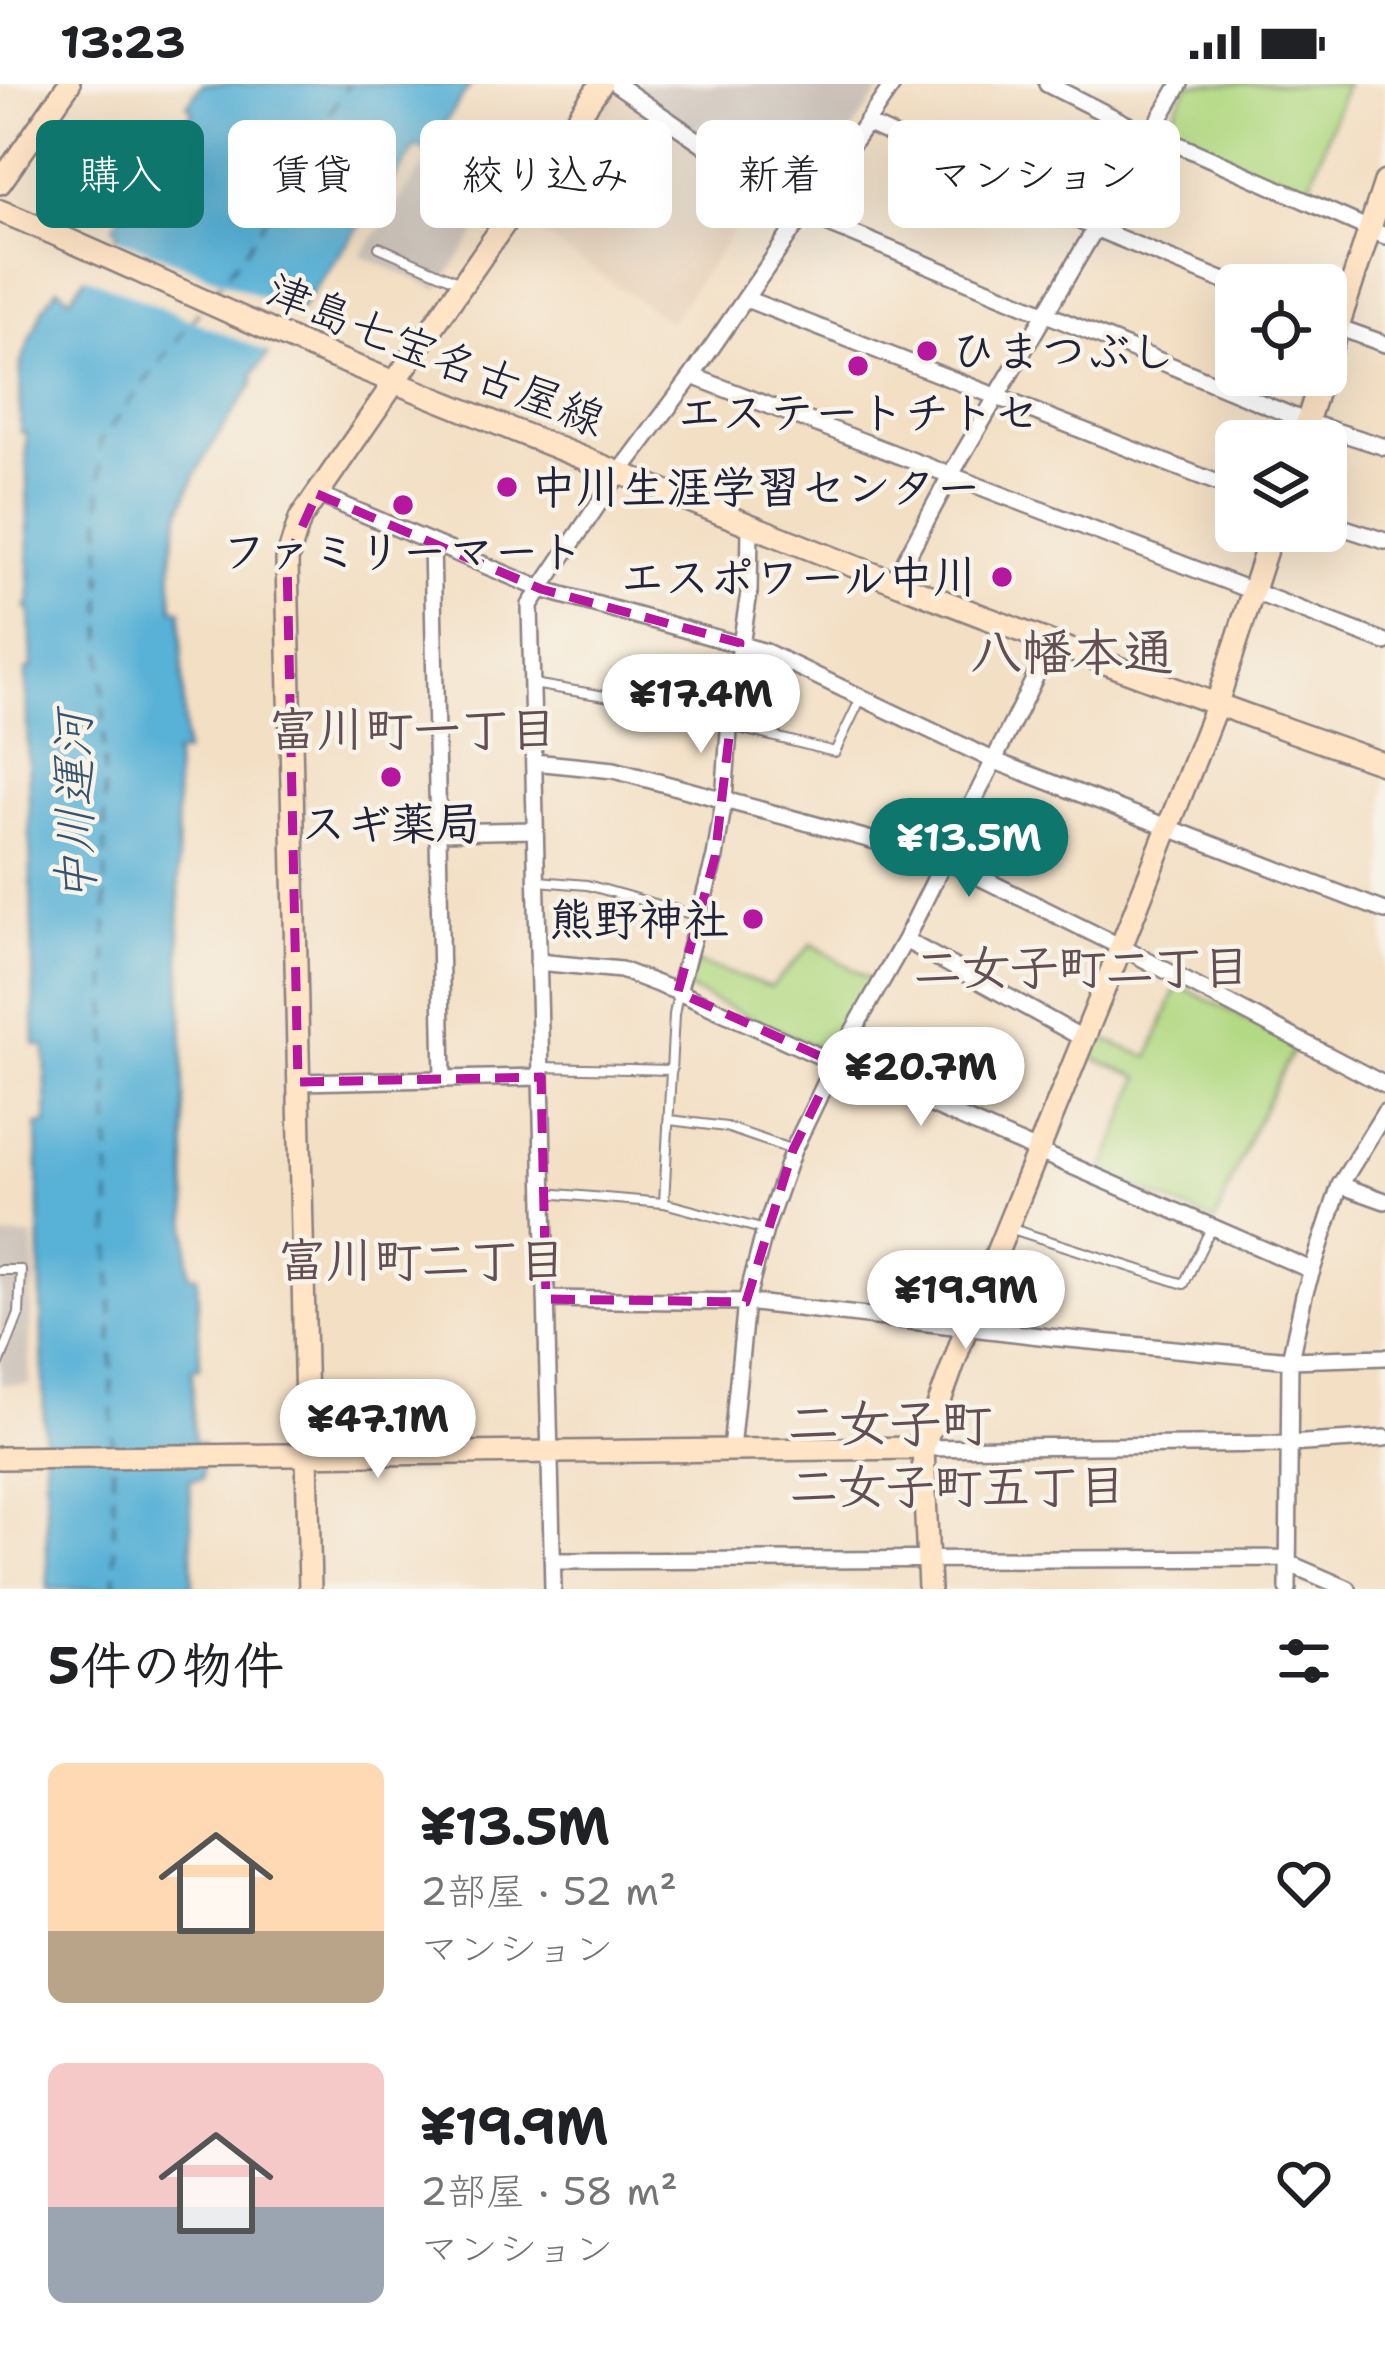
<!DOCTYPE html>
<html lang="ja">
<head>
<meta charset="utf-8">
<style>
  body { margin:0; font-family:"Shantell Sans","Klee One",sans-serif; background:#f6f6f6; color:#202124; height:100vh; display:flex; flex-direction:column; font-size:45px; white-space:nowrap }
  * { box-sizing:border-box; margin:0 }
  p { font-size:39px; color:#757577 }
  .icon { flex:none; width:66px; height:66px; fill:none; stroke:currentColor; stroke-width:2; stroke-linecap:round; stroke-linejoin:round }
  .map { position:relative; height:1505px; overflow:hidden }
  .drawer { display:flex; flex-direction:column; background:#fff; flex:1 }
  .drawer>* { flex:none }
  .top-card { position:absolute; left:36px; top:36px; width:1314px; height:108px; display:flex; gap:24px }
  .buttons { position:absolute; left:1215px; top:180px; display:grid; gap:24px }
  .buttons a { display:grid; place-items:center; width:132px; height:132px; border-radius:18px; background:#fff; box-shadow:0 12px 48px #0002; font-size:60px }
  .price { position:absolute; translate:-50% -102px; padding:0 27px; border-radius:42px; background:#fff; color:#222; font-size:39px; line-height:78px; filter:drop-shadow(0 3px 6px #0008) }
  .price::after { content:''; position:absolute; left:50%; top:72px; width:36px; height:27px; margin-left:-18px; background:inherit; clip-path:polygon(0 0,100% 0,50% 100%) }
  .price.active { background:#0f766e; color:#fff }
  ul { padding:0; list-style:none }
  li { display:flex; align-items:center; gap:36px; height:300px; padding:0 48px }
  li span { display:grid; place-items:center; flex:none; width:336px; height:240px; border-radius:18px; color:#555 }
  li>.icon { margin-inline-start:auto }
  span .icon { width:144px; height:144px; fill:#fffc; stroke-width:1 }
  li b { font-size:51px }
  h2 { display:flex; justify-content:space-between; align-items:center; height:144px; padding:0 48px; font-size:51px }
  .chip { padding:0 42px; border-radius:18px; background:#fff; box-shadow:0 12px 48px #0002; font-size:42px; line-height:108px }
  .chip.active { background:#0f766e; color:#fff }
  .status { display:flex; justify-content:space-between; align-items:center; height:84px; padding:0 60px; background:#fff; direction:ltr }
  .status svg { height:33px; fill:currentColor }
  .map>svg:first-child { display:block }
  .built { fill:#e6cfb6 }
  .industrial { fill:#ccc2b9 }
  .green { fill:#b2d983; stroke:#6a7e5f; stroke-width:3 }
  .water { fill:#59b1d6; stroke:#3e6a88; stroke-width:3 }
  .pier { fill:#f3dfc4 }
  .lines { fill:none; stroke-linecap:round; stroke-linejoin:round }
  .ferry { stroke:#355471; stroke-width:3; stroke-dasharray:15 12; stroke-linecap:butt }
  .lane-casing { stroke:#8a8080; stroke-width:12 }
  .street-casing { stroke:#8a8080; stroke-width:20 }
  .secondary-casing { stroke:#8a8080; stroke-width:26 }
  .lane { stroke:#fff; stroke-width:8 }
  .street { stroke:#fff; stroke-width:15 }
  .secondary { stroke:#ffe4c6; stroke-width:21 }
  .marked { fill:none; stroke:#b5179e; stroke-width:9; stroke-dasharray:24 15; stroke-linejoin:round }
  .poi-dot { fill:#b5179e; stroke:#f7f3e8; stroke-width:4.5 }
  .labels { text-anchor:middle; stroke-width:9; stroke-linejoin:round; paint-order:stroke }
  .poi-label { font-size:45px; font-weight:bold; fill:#22223b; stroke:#f7f3e8 }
  .street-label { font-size:45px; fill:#22223b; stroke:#f7f3e8 }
  .neighbourhood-label { font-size:48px; font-weight:bold; fill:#634e54; stroke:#f7f3e8 }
  .water-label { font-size:48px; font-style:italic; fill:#355471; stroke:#f7f3e8 }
  .quarter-label { font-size:51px; font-weight:bold; fill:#634e54; stroke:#f7f3e8 }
</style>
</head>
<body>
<div class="status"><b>13:23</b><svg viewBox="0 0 49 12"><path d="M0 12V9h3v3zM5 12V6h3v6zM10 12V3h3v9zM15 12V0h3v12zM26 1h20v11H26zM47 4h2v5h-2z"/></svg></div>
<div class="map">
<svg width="1385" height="1505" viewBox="0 0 1385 1505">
  <rect width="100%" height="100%" fill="#f7f3e8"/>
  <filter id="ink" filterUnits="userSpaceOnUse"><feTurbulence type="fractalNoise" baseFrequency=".00833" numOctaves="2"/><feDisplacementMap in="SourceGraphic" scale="24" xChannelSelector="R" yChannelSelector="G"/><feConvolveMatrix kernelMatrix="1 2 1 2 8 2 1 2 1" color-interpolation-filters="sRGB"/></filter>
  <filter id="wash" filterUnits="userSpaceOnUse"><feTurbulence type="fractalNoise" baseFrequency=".004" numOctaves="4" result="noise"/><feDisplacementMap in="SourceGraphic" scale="48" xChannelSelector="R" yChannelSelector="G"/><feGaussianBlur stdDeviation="2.7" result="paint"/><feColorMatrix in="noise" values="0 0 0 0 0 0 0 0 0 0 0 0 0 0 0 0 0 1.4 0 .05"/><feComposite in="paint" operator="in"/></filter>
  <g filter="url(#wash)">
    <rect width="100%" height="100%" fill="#f3dfc4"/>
    <path class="built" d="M615 7 762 106 670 238 525 139Z"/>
    <path class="industrial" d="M624 0H885L801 120Z
      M430 73 497 119 438 205 361 172Z
      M32 1152 36 1196 31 1212 29 1301 0 1300V1153Z"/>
    <path class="green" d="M1189 0H1346L1307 109 1169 48 1167 40Z
      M812 860 875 899 838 967 830 969 690 906 687 899 695 878 771 903Z
      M1178 901 1296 960 1253 1045 1215 1138 1103 1088 1140 993 1092 974 1100 954 1149 973Z"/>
    <path class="water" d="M202 0H471L426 67 417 62 253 291V300C215 355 175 408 172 477 171 493 172 509 173 525H181L185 669 175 670 189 1191 197 1192 200 1284 192 1285 194 1359H202V1395L190 1396 193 1505H48L37 1041 47 1040 45 962 35 961 26 586 32 584 30 525H26V520L30 519 26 349 20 348 21 279 43 225 58 204 70 214 119 147 113 143 193 27 187 21Z"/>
    <path class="pier" d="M109 150 302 230 275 271 80 190Z"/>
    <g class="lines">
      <path class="ferry" d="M212 210 247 165 348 0
        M113 1366 100 357 199 227
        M113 1382 115 1505"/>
    </g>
  </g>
  <g filter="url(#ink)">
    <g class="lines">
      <defs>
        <path id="lane" d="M379 163 460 198
          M533 600 730 633
          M731 642 835 668 862 612
          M538 797 587 801 698 832
          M541 983 672 986
          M670 1036 726 1043 790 1065
          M545 1109 664 1119 765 1146
          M664 1119 674 931 678 909
          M1012 1145 1184 1200 1211 1144
          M0 1186H21L19 1230 0 1278"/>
        <path id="street" d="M616 0 805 130 1307 338 1385 363
          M1047 0 1150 52
          M866 39 1097 145 1236 202
          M1152 49 1385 152
          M746 215 1236 406
          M1326 239 1385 260
          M692 292 1385 558
          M317 410 541 505 766 568 995 677 1385 827
          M1326 438 1385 457
          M432 459 443 995
          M893 499 950 392 1180 0
          M534 678 614 686 945 776 1121 863 1385 1001
          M438 748 535 746
          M905 856 1084 955
          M538 878 621 886 678 908 835 979 1311 1186
          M678 908 715 773 724 716 730 633 749 509 750 441
          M298 998 541 993
          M1340 1101 1385 1117
          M546 1215 746 1218 1048 1253 1290 1276 1385 1273
          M923 1364 1288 1360 1385 1354
          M731 1365 746 1218 765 1146 793 1066 835 979 905 856 1052 559
          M553 1477 1288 1474
          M1288 1479 1348 1505
          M553 1505 530 521 620 388 692 292 893 0
          M1288 1505 1290 1276 1304 1211 1340 1101 1385 1028"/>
        <path id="secondary" d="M0 99 69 0
          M0 127C123 177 243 238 367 287 704 423 1041 561 1385 680
          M1326 279 1385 98
          M1301 357 1322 291
          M0 1374 923 1364
          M310 1505 287 476 300 435 601 0
          M929 1505 923 1364 967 1242 1121 863 1216 622 1272 447"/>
      </defs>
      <use href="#lane" class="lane-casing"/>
      <use href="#street" class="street-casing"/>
      <use href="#secondary" class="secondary-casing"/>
      <use href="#lane" class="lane"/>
      <use href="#street" class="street"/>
      <use href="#secondary" class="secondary"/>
    </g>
  </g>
  <path class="marked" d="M317 410 541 505 740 559 715 773 678 908 835 979 793 1066 746 1218 546 1215 541 993 298 998 287 476Z"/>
  <g class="poi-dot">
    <circle cx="927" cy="267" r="12"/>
    <circle cx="858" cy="282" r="12"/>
    <circle cx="507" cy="403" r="12"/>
    <circle cx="403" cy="421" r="12"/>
    <circle cx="1002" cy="493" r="12"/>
    <circle cx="391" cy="693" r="12"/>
    <circle cx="753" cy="835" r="12"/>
  </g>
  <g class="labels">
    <g class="poi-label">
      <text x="951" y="283" text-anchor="start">ひまつぶし</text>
      <text x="858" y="344">エステートチトセ</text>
      <text x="531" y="419" text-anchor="start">中川生涯学習センター</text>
      <text x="403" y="483">ファミリーマート</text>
      <text x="978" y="509" text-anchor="end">エスポワール中川</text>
      <text x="391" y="755">スギ薬局</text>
      <text x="729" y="851" text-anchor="end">熊野神社</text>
    </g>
    <g class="street-label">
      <text transform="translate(436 270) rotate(22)" y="16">津島七宝名古屋線</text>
    </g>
    <g class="neighbourhood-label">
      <text x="413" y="662">富川町一丁目</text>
      <text x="1082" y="900">二女子町二丁目</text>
      <text x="422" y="1193">富川町二丁目</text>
      <text x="958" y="1419">二女子町五丁目</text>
    </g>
    <g class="water-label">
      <text transform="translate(74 723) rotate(-91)" y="17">中川運河</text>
    </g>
    <g class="quarter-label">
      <text x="1072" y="586">八幡本通</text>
      <text x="890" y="1357">二女子町</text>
    </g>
  </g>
</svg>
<div class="buttons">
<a><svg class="icon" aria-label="locate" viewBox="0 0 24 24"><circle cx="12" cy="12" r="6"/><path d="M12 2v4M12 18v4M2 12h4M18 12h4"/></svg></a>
<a><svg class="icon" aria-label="layers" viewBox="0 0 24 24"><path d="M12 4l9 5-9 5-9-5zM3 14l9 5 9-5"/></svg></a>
</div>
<b class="price" style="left:701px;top:672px">¥17.4M</b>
<b class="price active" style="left:969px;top:816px">¥13.5M</b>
<b class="price" style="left:921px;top:1045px">¥20.7M</b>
<b class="price" style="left:966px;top:1268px">¥19.9M</b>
<b class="price" style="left:378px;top:1397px">¥47.1M</b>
<div class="top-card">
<a class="chip active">購入</a>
<a class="chip">賃貸</a>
<a class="chip">絞り込み</a>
<a class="chip">新着</a>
<a class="chip">マンション</a>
</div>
</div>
<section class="drawer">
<h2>5件の物件<svg class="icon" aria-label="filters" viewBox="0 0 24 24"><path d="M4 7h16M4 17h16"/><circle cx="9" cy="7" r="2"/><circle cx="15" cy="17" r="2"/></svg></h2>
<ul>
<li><span style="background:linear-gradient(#ffd9b3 70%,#b9a48a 0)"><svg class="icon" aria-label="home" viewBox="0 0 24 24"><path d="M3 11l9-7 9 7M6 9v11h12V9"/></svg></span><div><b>¥13.5M</b><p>2部屋 · 52 m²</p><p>マンション</p></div><svg class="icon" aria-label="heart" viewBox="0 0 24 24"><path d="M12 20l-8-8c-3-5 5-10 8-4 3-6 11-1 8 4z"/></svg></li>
<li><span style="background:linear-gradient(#f6c9c9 60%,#9aa5b1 0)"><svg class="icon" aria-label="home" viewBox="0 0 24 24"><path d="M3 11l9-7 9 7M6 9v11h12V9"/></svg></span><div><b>¥19.9M</b><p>2部屋 · 58 m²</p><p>マンション</p></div><svg class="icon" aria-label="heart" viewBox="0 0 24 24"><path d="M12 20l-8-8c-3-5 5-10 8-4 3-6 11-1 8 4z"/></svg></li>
</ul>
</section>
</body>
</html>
